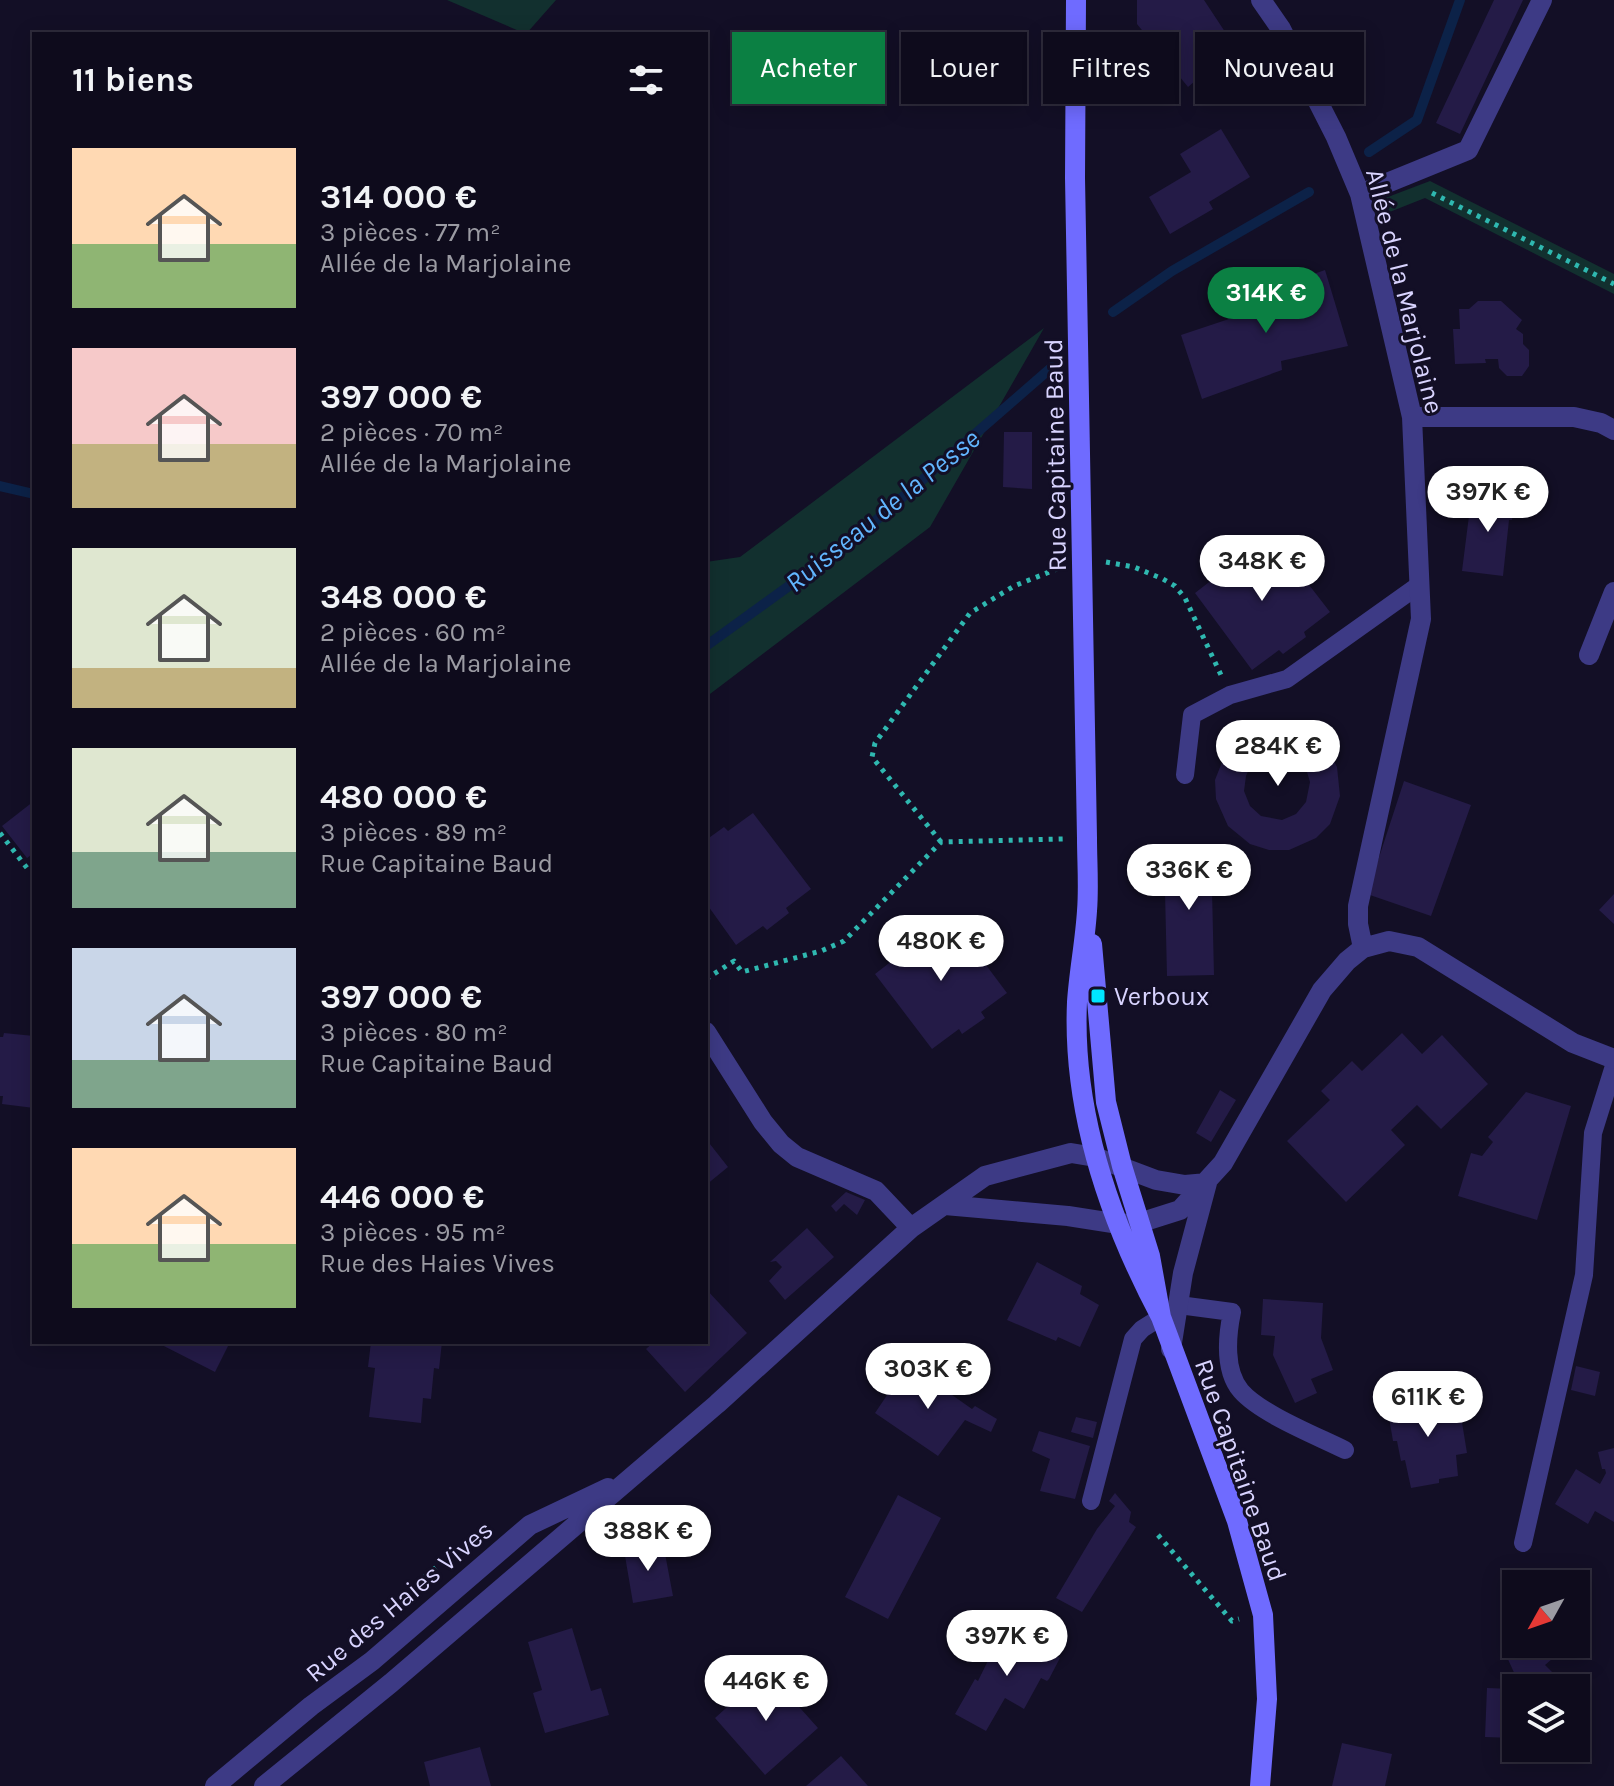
<!DOCTYPE html>
<html lang="fr">
<head>
<meta charset="utf-8">
<style>
  body { margin:0; font-family:Karla,sans-serif; background:#171425; color:#f1f3f6; height:100vh; display:flex; flex-direction:column; font-size:30px; white-space:nowrap }
  * { box-sizing:border-box; margin:0 }
  p { font-size:26px; color:#9b9ba3 }
  .icon { flex:none; width:44px; height:44px; fill:none; stroke:currentColor; stroke-width:2; stroke-linecap:round; stroke-linejoin:round }
  .map { position:relative; flex:1; overflow:hidden }
  .drawer { position:absolute; left:32px; top:32px; width:676px; height:1312px; display:flex; flex-direction:column; background:#0e0b1c; border-radius:0px; box-shadow:0 4px 20px #0003,0 0 0 2px #2e2b3b }
  .drawer>* { flex:none }
  .guide { position:absolute; left:732px; top:32px; width:760px; height:72px; display:flex; gap:16px }
  .needle { width:52px; rotate:230deg }
  .fabs { position:absolute; left:1502px; top:1570px; display:grid; gap:16px }
  .fabs a { display:grid; place-items:center; width:88px; height:88px; border-radius:0px; background:#0e0b1c; box-shadow:0 4px 20px #0003,0 0 0 2px #2e2b3b; font-size:40px }
  .price { position:absolute; translate:-50% -68px; padding:0 18px; border-radius:28px; background:#fff; color:#222; font-size:26px; line-height:52px; filter:drop-shadow(0 2px 4px #0008) }
  .price::after { content:''; position:absolute; left:50%; top:48px; width:24px; height:18px; margin-left:-12px; background:inherit; clip-path:polygon(0 0,100% 0,50% 100%) }
  .price.current { background:#0b8043; color:#fff }
  ul { padding:0; list-style:none }
  li { display:flex; align-items:center; gap:24px; height:200px; padding:0 40px }
  li span { display:grid; place-items:center; flex:none; width:224px; height:160px; border-radius:0px; color:#555 }
  li>.icon { margin-inline-start:auto }
  span .icon { width:96px; height:96px; fill:#fffc; stroke-width:1 }
  li b { font-size:34px }
  h2 { display:flex; justify-content:space-between; align-items:center; height:96px; padding:0 40px; font-size:34px }
  .chip { padding:0 28px; border-radius:0px; background:#0e0b1c; box-shadow:0 4px 20px #0003,0 0 0 2px #2e2b3b; font-size:28px; line-height:72px }
  .chip.current { background:#0b8043; color:#fff }
  .map>svg:first-child { display:block }
  .green { fill:#12302f }
  .lines { fill:none; stroke-linecap:round; stroke-linejoin:round }
  .stream { stroke:#0c2248; stroke-width:10 }
  .building { fill:#241b47; fill-rule:evenodd }
  .path { stroke:#2fb8b0; stroke-width:5; stroke-dasharray:4 6; stroke-linecap:butt }
  .lane { stroke:#3d3a85; stroke-width:18 }
  .street { stroke:#3d3a85; stroke-width:20 }
  .secondary { stroke:#6f6bff; stroke-width:20 }
  .poi-dot { fill:#00e5ff; stroke:#130f26; stroke-width:3 }
  .labels { text-anchor:middle; stroke-width:6; stroke-linejoin:round; paint-order:stroke }
  .street-label { font-size:26px; fill:#d9d4ff; stroke:#130f26 }
  .poi-label { font-size:26px; fill:#d9d4ff; stroke:#130f26; text-anchor:start }
  .water-label { font-size:28px; font-style:italic; fill:#62b6ff; stroke:#130f26 }
</style>
</head>
<body>
<div class="map">
<svg width="1614" height="1786" viewBox="0 0 1614 1786">
  <rect width="100%" height="100%" fill="#130f26"/>
  <path class="green" d="M447 0H556L526 34Z
    M1430 181 1614 274V294L1425 198 1377 217 1372 203Z
    M1044 328 930 527 706 697V562L740 557Z"/>
  <g class="lines">
    <path class="stream" d="M1369 152 1417 120 1460 0
      M1113 312 1172 271 1309 192
      M0 486 34 494
      M706 646 858 536 1052 367"/>
  </g>
  <path class="building" d="M1137 0H1204L1235 47 1188 87 1137 24Z
    M1494 0H1523L1460 134 1436 123Z
    M1221 129 1250 177 1209 202 1213 209 1170 234 1149 197 1191 172 1180 154Z
    M1325 270 1348 346 1281 361 1282 370 1202 399 1181 335 1253 311 1249 297Z
    M1478 301H1501L1522 320 1516 329 1523 334V344L1529 350V366L1522 376H1507L1499 368 1498 359H1485L1486 363 1455 364 1453 329H1460L1459 309H1469Z
    M1004 432H1032V489L1003 487Z
    M1472 492 1515 497 1512 520H1509L1503 576 1462 571Z
    M1272 537 1330 612 1304 632 1306 637 1283 654 1279 650 1252 670 1195 593 1222 572 1218 567 1241 550 1244 556Z
    M1286 725 1305 731 1328 749 1337 767 1340 796 1330 824 1316 838 1289 850H1269L1250 844 1228 826 1216 799 1215 780 1226 752 1240 738 1257 728ZM1272 754 1293 757 1307 772 1310 782 1306 802 1296 814 1282 820 1261 816 1250 806 1244 791 1246 776 1250 767 1258 759Z
    M1404 781 1471 805 1431 916 1367 894Z
    M34 801V853L27 858 2 826Z
    M753 813 811 889 786 908 789 913 767 930 763 926 736 945 706 903V840L724 827 728 831Z
    M1211 848 1214 975 1167 976 1164 850Z
    M1614 894V924L1599 910Z
    M950 917 1007 993 981 1012 985 1018 962 1034 959 1029 932 1049 875 974 902 953 898 947 921 931 926 935Z
    M4 1033 34 1036V1108L2 1104 3 1096H0V1037H3Z
    M1402 1033 1422 1054 1442 1035 1488 1084 1441 1129 1417 1105 1391 1130 1405 1145 1346 1202 1287 1141 1330 1100 1321 1091 1352 1061 1362 1071Z
    M1220 1090 1236 1100 1211 1142 1196 1133Z
    M1526 1092 1571 1106 1537 1220 1458 1196 1471 1153 1482 1156 1493 1142 1488 1137Z
    M706 1139 728 1167 706 1185Z
    M846 1192 865 1200 857 1215 844 1204 836 1212 831 1206Z
    M807 1228 834 1257 785 1300 769 1281 782 1267 776 1261 770 1262Z
    M1037 1262 1082 1286 1080 1294 1099 1305 1080 1347 1058 1337 1056 1341 1007 1320Z
    M706 1289 747 1333 685 1392 646 1349 654 1342H706Z
    M1263 1299 1323 1303 1321 1338 1333 1370 1311 1379 1317 1393 1295 1403 1273 1355 1275 1336 1261 1335Z
    M156 1342H230L215 1372Z
    M371 1342H442L439 1369 434 1368 431 1399 423 1398 421 1423 369 1417 375 1368 368 1367Z
    M908 1364 972 1409 975 1406 997 1419 991 1432 965 1420 938 1456 875 1413Z
    M1576 1366 1600 1372 1595 1396 1571 1390Z
    M1458 1398 1467 1453 1456 1455 1458 1476 1439 1479V1483L1411 1488 1405 1460 1401 1461 1397 1441H1393L1387 1406 1401 1400V1404L1420 1401V1404Z
    M1076 1417 1097 1422 1093 1438 1071 1432Z
    M1039 1431 1090 1446 1075 1499 1040 1491 1050 1459 1032 1451Z
    M1614 1448V1522L1595 1511 1588 1524 1555 1504 1576 1469 1600 1484 1606 1473 1605 1469H1602L1598 1452Z
    M1115 1493 1131 1512 1129 1522 1136 1527 1082 1612 1056 1598 1097 1529 1115 1506 1109 1501Z
    M898 1495 941 1518 888 1619 845 1597Z
    M663 1543 673 1596 633 1603 624 1550Z
    M1005 1626 1060 1658 1049 1679 1047 1681 1041 1678 1024 1709 1005 1698 986 1731 955 1714 975 1679 978 1681Z
    M572 1628 591 1691 601 1688 609 1715 545 1733 533 1693 542 1690 528 1642Z
    M1530 1644H1535L1552 1659 1545 1665 1566 1686 1564 1688H1516V1720H1513V1738L1485 1737 1487 1688 1513 1689 1517 1679 1506 1655Z
    M767 1671 818 1728 765 1775 715 1718Z
    M1342 1743 1392 1754 1385 1786H1332Z
    M480 1747 491 1786H430L424 1762Z
    M841 1756 868 1786H806Z"/>
  <g class="lines">
    <path class="path" d="M1432 193 1614 284
      M1106 562 1134 567 1163 579 1175 586 1185 598 1221 675
      M0 833 27 868 34 873
      M941 842 872 757 875 743 970 613 1014 586 1057 569
      M706 979 734 961 742 972 821 951 844 941 941 842 1063 839
      M1158 1535 1232 1621 1239 1619
      M387 1609 440 1564"/>
    <path class="lane" d="M1185 775 1192 715 1230 695 1287 679 1419 585
      M1179 1305 1232 1312C1227 1336 1224 1371 1241 1391 1261 1414 1317 1436 1345 1450
      M1091 1501 1133 1339 1142 1329 1161 1317
      M1523 1543 1584 1275 1593 1133 1614 1066"/>
    <path class="street" d="M1261 0 1281 29 1336 137 1360 194 1412 417 1421 619 1358 906V924L1363 948
      M1360 194 1468 150 1542 0
      M1412 417H1574L1601 423 1614 430
      M1589 655 1614 592
      M706 1032 763 1122 781 1144 797 1157 876 1191 911 1228
      M945 1205 1068 1216 1119 1224 1139 1223 1180 1210 1223 1163 1322 990 1347 961 1363 948 1389 941 1418 947 1573 1043 1614 1059
      M1171 1349 1183 1273 1207 1183
      M215 1786 311 1706 372 1661 530 1525 608 1488
      M264 1786 391 1683 717 1404 911 1228 985 1176 1071 1153 1095 1157 1156 1180 1185 1185 1207 1183"/>
    <path class="secondary" d="M1076 0 1075 178 1087 838C1087 862 1089 887 1087 911 1085 942 1079 972 1077 1002 1072 1113 1110 1221 1161 1317
      M1092 944 1106 1102 1122 1166 1150 1256 1161 1317 1237 1521 1263 1615 1267 1699 1260 1786"/>
  </g>
  <rect class="poi-dot" x="1090" y="988" width="16" height="16" rx="4"/>
  <g class="labels">
    <g class="street-label">
      <text transform="translate(1405 291) rotate(76)" y="9">Allée de la Marjolaine</text>
      <text transform="translate(1055 455) rotate(-91)" y="9">Rue Capitaine Baud</text>
      <text transform="translate(1241 1470) rotate(71)" y="9">Rue Capitaine Baud</text>
      <text transform="translate(399 1601) rotate(-40)" y="9">Rue des Haies Vives</text>
    </g>
    <g class="poi-label">
      <text x="1114" y="1005">Verboux</text>
    </g>
    <g class="water-label">
      <text transform="translate(882 510) rotate(-39)" y="10">Ruisseau de la Pesse</text>
    </g>
  </g>
</svg>
<div class="fabs">
<a><svg class="needle" viewBox="-14 -14 28 28"><path d="M0-13l5 13h-10z" fill="#e53935"/><path d="M0 13l5-13h-10z" fill="#9b9ba3"/></svg></a>
<a><svg class="icon" aria-label="layers" viewBox="0 0 24 24"><path d="M12 4l9 5-9 5-9-5zM3 14l9 5 9-5"/></svg></a>
</div>
<b class="price current" style="left:1266px;top:335px">314K €</b>
<b class="price" style="left:1488px;top:534px">397K €</b>
<b class="price" style="left:1262px;top:603px">348K €</b>
<b class="price" style="left:1278px;top:788px">284K €</b>
<b class="price" style="left:1189px;top:912px">336K €</b>
<b class="price" style="left:941px;top:983px">480K €</b>
<b class="price" style="left:928px;top:1411px">303K €</b>
<b class="price" style="left:1428px;top:1439px">611K €</b>
<b class="price" style="left:648px;top:1573px">388K €</b>
<b class="price" style="left:1007px;top:1678px">397K €</b>
<b class="price" style="left:766px;top:1723px">446K €</b>
<div class="guide">
<a class="chip current">Acheter</a>
<a class="chip">Louer</a>
<a class="chip">Filtres</a>
<a class="chip">Nouveau</a>
</div>
<section class="drawer">
<h2>11 biens<svg class="icon" aria-label="filters" viewBox="0 0 24 24"><path d="M4 7h16M4 17h16"/><circle cx="9" cy="7" r="2"/><circle cx="15" cy="17" r="2"/></svg></h2>
<ul>
<li><span style="background:linear-gradient(#ffd9b3 60%,#8fb573 0)"><svg class="icon" aria-label="home" viewBox="0 0 24 24"><path d="M3 11l9-7 9 7M6 9v11h12V9"/></svg></span><div><b>314 000 €</b><p>3 pièces · 77 m²</p><p>Allée de la Marjolaine</p></div></li>
<li><span style="background:linear-gradient(#f6c9c9 60%,#c2b280 0)"><svg class="icon" aria-label="home" viewBox="0 0 24 24"><path d="M3 11l9-7 9 7M6 9v11h12V9"/></svg></span><div><b>397 000 €</b><p>2 pièces · 70 m²</p><p>Allée de la Marjolaine</p></div></li>
<li><span style="background:linear-gradient(#dfe7d0 75%,#c2b280 0)"><svg class="icon" aria-label="home" viewBox="0 0 24 24"><path d="M3 11l9-7 9 7M6 9v11h12V9"/></svg></span><div><b>348 000 €</b><p>2 pièces · 60 m²</p><p>Allée de la Marjolaine</p></div></li>
<li><span style="background:linear-gradient(#dfe7d0 65%,#7fa58c 0)"><svg class="icon" aria-label="home" viewBox="0 0 24 24"><path d="M3 11l9-7 9 7M6 9v11h12V9"/></svg></span><div><b>480 000 €</b><p>3 pièces · 89 m²</p><p>Rue Capitaine Baud</p></div></li>
<li><span style="background:linear-gradient(#c9d6e8 70%,#7fa58c 0)"><svg class="icon" aria-label="home" viewBox="0 0 24 24"><path d="M3 11l9-7 9 7M6 9v11h12V9"/></svg></span><div><b>397 000 €</b><p>3 pièces · 80 m²</p><p>Rue Capitaine Baud</p></div></li>
<li><span style="background:linear-gradient(#ffd9b3 60%,#8fb573 0)"><svg class="icon" aria-label="home" viewBox="0 0 24 24"><path d="M3 11l9-7 9 7M6 9v11h12V9"/></svg></span><div><b>446 000 €</b><p>3 pièces · 95 m²</p><p>Rue des Haies Vives</p></div></li>
</ul>
</section>
</div>
</body>
</html>
